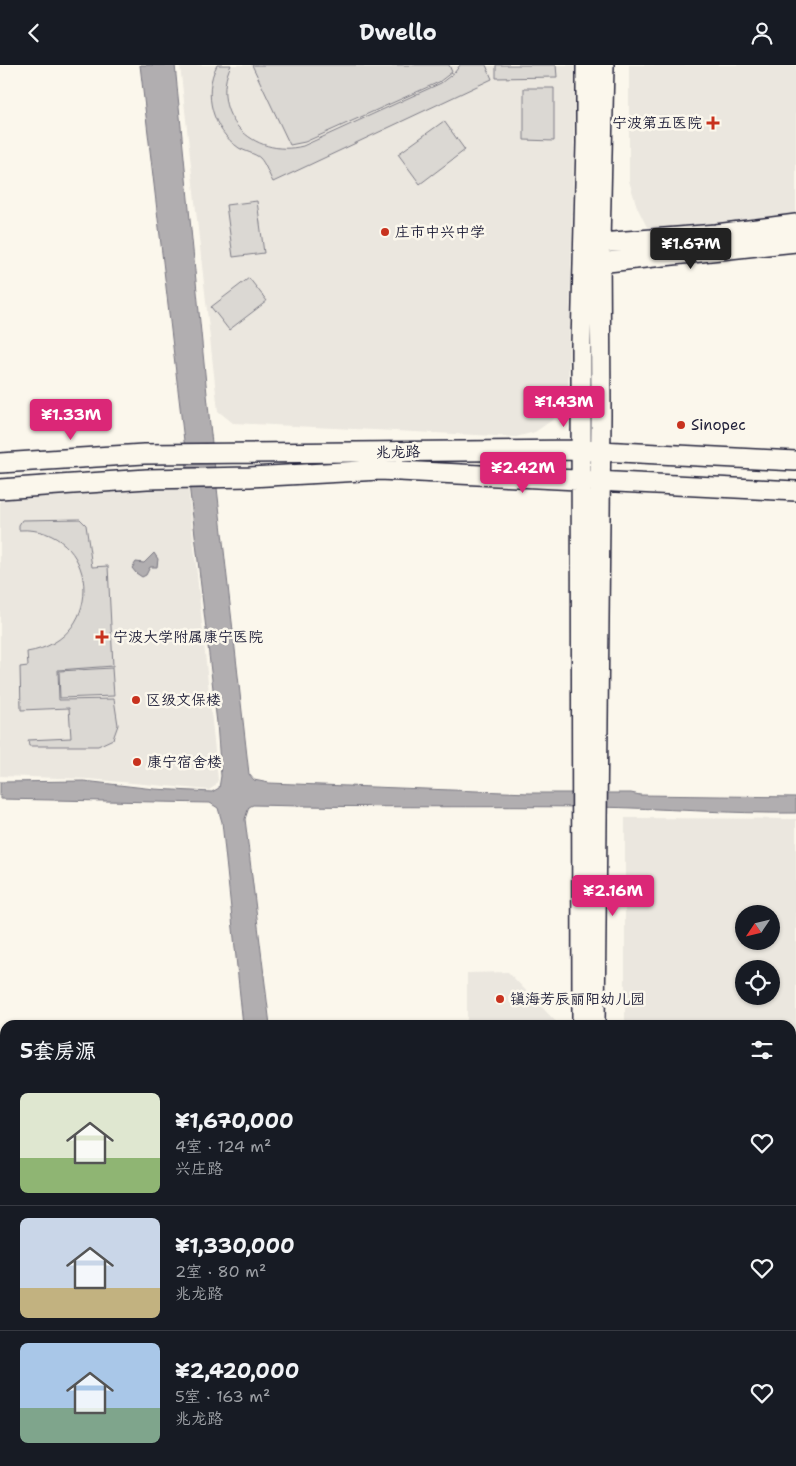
<!DOCTYPE html>
<html lang="zh">
<head>
<meta charset="utf-8">
<style>
  body { margin:0; font-family:"Shantell Sans","LXGW WenKai TC",sans-serif; background:#242831; color:#f1f3f6; height:100vh; display:flex; flex-direction:column; font-size:19px; white-space:nowrap }
  * { box-sizing:border-box; margin:0 }
  p { font-size:16px; color:#9ea1a6 }
  .icon { flex:none; width:28px; height:28px; fill:none; stroke:currentColor; stroke-width:2; stroke-linecap:round; stroke-linejoin:round }
  .map { position:relative; flex:1; overflow:hidden }
  .drawer { position:absolute; left:0px; top:955px; width:796px; height:446px; display:flex; flex-direction:column; background:#171b24; border-radius:15px 15px 0 0; box-shadow:0 1px 4px #0004 }
  .drawer>* { flex:none }
  .needle { width:32px; rotate:235deg }
  .tools { position:absolute; left:735px; top:840px; display:grid; gap:10px }
  .tools a { display:grid; place-items:center; width:45px; height:45px; border-radius:50%; background:#171b24; box-shadow:0 1px 4px #0004; font-size:25px }
  .price { position:absolute; translate:-50% -42px; padding:0 11px; border-radius:5px; background:#db2777; color:#fff; font-size:16px; line-height:32px; filter:drop-shadow(0 1px 2px #0008) }
  .price::after { content:''; position:absolute; left:50%; top:30px; width:15px; height:11px; margin-left:-8px; background:inherit; clip-path:polygon(0 0,100% 0,50% 100%) }
  .price.on { background:#222; color:#fff }
  ul { padding:0; list-style:none }
  li { display:flex; align-items:center; gap:15px; height:125px; padding:0 20px }
  li+li { border-top:1px solid #363941 }
  li span { display:grid; place-items:center; flex:none; width:140px; height:100px; border-radius:8px; color:#555 }
  li>.icon { margin-inline-start:auto }
  span .icon { width:60px; height:60px; fill:#fffc; stroke-width:1 }
  li b { font-size:21px }
  h2 { display:flex; justify-content:space-between; align-items:center; height:60px; padding:0 20px; font-size:21px }
  header { display:flex; justify-content:space-between; align-items:center; height:65px; padding:0 20px; background:#171b24; font-size:22px; font-weight:700 }
  .map>svg:first-child { display:block }
  .built { fill:#ebe7df; fill-rule:evenodd }
  .green { fill:#dbd8d3; stroke:#7e7d87 }
  .water { fill:#b1aeb0; stroke:#787681 }
  .lines { fill:none; stroke-linecap:round; stroke-linejoin:round }
  .street-casing { stroke:#22223b; stroke-width:18 }
  .secondary-casing { stroke:#22223b; stroke-width:22 }
  .street { stroke:#fbf7ec; stroke-width:14 }
  .secondary { stroke:#fbf7ec; stroke-width:19 }
  .poi-dot { fill:#c8321e; stroke:#fbf7ec; stroke-width:2 }
  .labels { text-anchor:middle; stroke-width:5; stroke-linejoin:round; paint-order:stroke }
  .poi-label { font-size:15px; fill:#22223b; stroke:#fbf7ec; text-anchor:start }
  .street-label { font-size:15px; fill:#22223b; stroke:#fbf7ec }
</style>
</head>
<body>
<header><svg class="icon" aria-label="back" viewBox="0 0 24 24"><path d="M15 5l-7 7 7 7"/></svg>Dwello<svg class="icon" aria-label="person" viewBox="0 0 24 24"><circle cx="12" cy="8" r="4"/><path d="M4 21q1-7 8-7t8 7"/></svg></header>
<div class="map">
<svg width="796" height="1401" viewBox="0 0 796 1401">
  <rect width="100%" height="100%" fill="#fbf7ec"/>
  <filter id="ink" filterUnits="userSpaceOnUse"><feTurbulence type="fractalNoise" baseFrequency=".02" numOctaves="2"/><feDisplacementMap in="SourceGraphic" scale="10" xChannelSelector="R" yChannelSelector="G"/><feConvolveMatrix kernelMatrix="1 2 1 2 8 2 1 2 1" color-interpolation-filters="sRGB"/></filter>
  <g filter="url(#ink)">
    <path class="built" d="M180 0H576L568 334 558 351 535 367 516 372 233 358 218 346Z
      M629 0H796V152L661 167 647 162 637 142 629 116Z
      M188 422 218 715 215 721 209 725 89 714 0 711V432Z
      M625 753 796 754V1111H791V960H625ZM744 849H771V876H744ZM744 904H771V931H744Z
      M508 907 559 960H467V908Z"/>
    <path class="green" d="M217 0H231C208 49 253 94 303 81L441 18 455 7 460 0H486L492 14 273 117C269 110 265 98 260 93 256 89 244 86 239 83 213 65 202 29 217 0Z
      M252 0H449L452 7 439 17 305 77 290 80Z
      M496 0H556L557 12 496 13Z
      M524 23H554V76L524 75Z
      M444 56 465 85 420 119 398 89Z
      M257 136 264 188 233 192 226 140Z
      M249 213 267 236 229 265 211 242Z
      M80 454 86 460 92 502 108 501 113 601 58 605 59 635 114 634 118 660 113 674 98 681H29L28 675 71 673 69 643 21 645 20 602 28 601 27 587C110 574 98 460 19 465V460L22 455Z
      M112 603 114 631 60 633 59 606Z"/>
    <path class="water" d="M140 0H175L210 360 249 709 254 715 269 718 529 728H631L640 730 796 732V748C729 749 662 743 595 742 481 741 367 743 253 740L249 742 245 754 270 960H243L222 757 218 743 210 738 0 734V717L84 716 154 724 212 727 219 723 221 711 217 658Z
      M154 488 158 494 157 502H150L146 510 142 512 136 508 132 503 136 497 144 498Z"/>
    <g class="lines">
      <defs>
        <path id="street" d="M791 1117H796
          M791 1142H796"/>
        <path id="secondary" d="M588 179 716 169 796 159
          M589 199 796 177
          M0 398 144 389 581 385 796 396
          M0 424 147 414 250 412 380 405 796 426
          M582 960 581 280 586 78V0
          M595 960 601 350 600 178 604 0
          M0 1169 5 1178
          M0 1239 5 1248
          M87 1396 90 1401
          M126 1396 129 1401
          M578 1401V1396
          M595 1401V1396"/>
      </defs>
      <use href="#street" class="street-casing"/>
      <use href="#secondary" class="secondary-casing"/>
      <use href="#street" class="street"/>
      <use href="#secondary" class="secondary"/>
    </g>
  </g>
  <g class="poi-dot">
    <path d="M710.5 50.5h5v5h5v5h-5v5h-5v-5h-5v-5h5z"/>
    <circle cx="385" cy="167" r="5"/>
    <circle cx="681" cy="360" r="5"/>
    <path d="M99.5 564.5h5v5h5v5h-5v5h-5v-5h-5v-5h5z"/>
    <circle cx="136" cy="635" r="5"/>
    <circle cx="137" cy="697" r="5"/>
    <circle cx="500" cy="934" r="5"/>
  </g>
  <g class="labels">
    <g class="poi-label">
      <text x="702" y="63" text-anchor="end">宁波第五医院</text>
      <text x="395" y="172">庄市中兴中学</text>
      <text x="691" y="365">Sinopec</text>
      <text x="113" y="577">宁波大学附属康宁医院</text>
      <text x="146" y="640">区级文保楼</text>
      <text x="147" y="702">康宁宿舍楼</text>
      <text x="510" y="939">镇海芳辰丽阳幼儿园</text>
    </g>
    <g class="street-label">
      <text transform="translate(398 387) rotate(-1)" y="5">兆龙路</text>
    </g>
  </g>
</svg>
<div class="tools">
<a><svg class="needle" viewBox="-14 -14 28 28"><path d="M0-13l5 13h-10z" fill="#e53935"/><path d="M0 13l5-13h-10z" fill="#9ea1a6"/></svg></a>
<a><svg class="icon" aria-label="locate" viewBox="0 0 24 24"><circle cx="12" cy="12" r="6"/><path d="M12 2v4M12 18v4M2 12h4M18 12h4"/></svg></a>
</div>
<b class="price on" style="left:691px;top:205px">¥1.67M</b>
<b class="price" style="left:564px;top:363px">¥1.43M</b>
<b class="price" style="left:71px;top:376px">¥1.33M</b>
<b class="price" style="left:523px;top:429px">¥2.42M</b>
<b class="price" style="left:613px;top:852px">¥2.16M</b>
<section class="drawer">
<h2>5套房源<svg class="icon" aria-label="filters" viewBox="0 0 24 24"><path d="M4 7h16M4 17h16"/><circle cx="9" cy="7" r="2"/><circle cx="15" cy="17" r="2"/></svg></h2>
<ul>
<li><span style="background:linear-gradient(#dfe7d0 65%,#8fb573 0)"><svg class="icon" aria-label="home" viewBox="0 0 24 24"><path d="M3 11l9-7 9 7M6 9v11h12V9"/></svg></span><div><b>¥1,670,000</b><p>4室 · 124 m²</p><p>兴庄路</p></div><svg class="icon" aria-label="heart" viewBox="0 0 24 24"><path d="M12 20l-8-8c-3-5 5-10 8-4 3-6 11-1 8 4z"/></svg></li>
<li><span style="background:linear-gradient(#c9d6e8 70%,#c2b280 0)"><svg class="icon" aria-label="home" viewBox="0 0 24 24"><path d="M3 11l9-7 9 7M6 9v11h12V9"/></svg></span><div><b>¥1,330,000</b><p>2室 · 80 m²</p><p>兆龙路</p></div><svg class="icon" aria-label="heart" viewBox="0 0 24 24"><path d="M12 20l-8-8c-3-5 5-10 8-4 3-6 11-1 8 4z"/></svg></li>
<li><span style="background:linear-gradient(#a9c7e8 65%,#7fa58c 0)"><svg class="icon" aria-label="home" viewBox="0 0 24 24"><path d="M3 11l9-7 9 7M6 9v11h12V9"/></svg></span><div><b>¥2,420,000</b><p>5室 · 163 m²</p><p>兆龙路</p></div><svg class="icon" aria-label="heart" viewBox="0 0 24 24"><path d="M12 20l-8-8c-3-5 5-10 8-4 3-6 11-1 8 4z"/></svg></li>
</ul>
</section>
</div>
</body>
</html>
